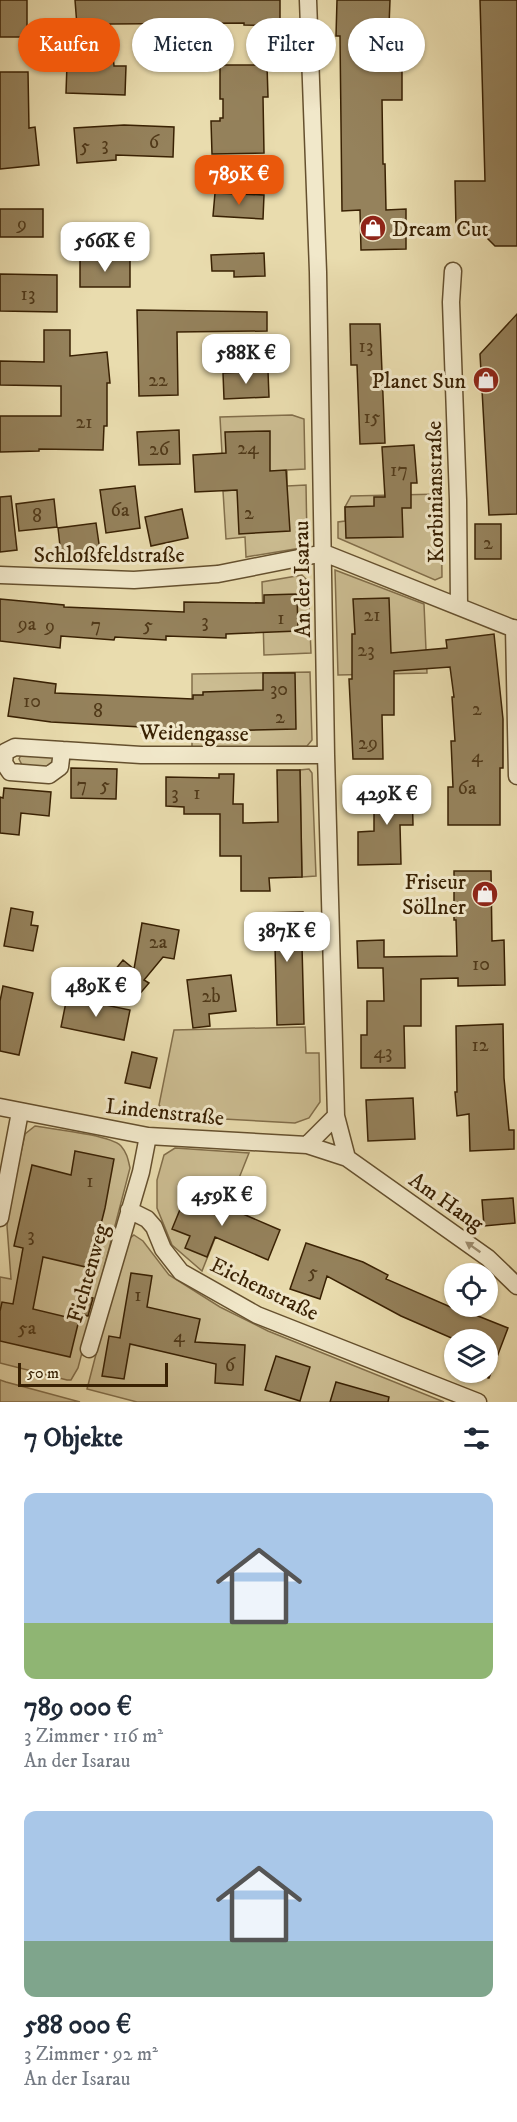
<!DOCTYPE html>
<html lang="de">
<head>
<meta charset="utf-8">
<style>
  body { margin:0; font-family:"IM FELL DW Pica",serif; background:#f2f2f3; color:#1f2937; height:100vh; display:flex; flex-direction:column; font-size:22px; white-space:nowrap }
  * { box-sizing:border-box; margin:0 }
  p { font-size:20px; color:#747a83 }
  .icon { flex:none; width:33px; height:33px; fill:none; stroke:currentColor; stroke-width:2; stroke-linecap:round; stroke-linejoin:round }
  .map { position:relative; height:1402px; overflow:hidden }
  .drawer { display:flex; flex-direction:column; background:#fff; flex:1 }
  .drawer>* { flex:none }
  .hud { position:absolute; left:18px; top:18px; width:482px; height:54px; display:flex; gap:12px }
  .tools { position:absolute; left:444px; top:1263px; display:grid; gap:12px }
  .tools a { display:grid; place-items:center; width:54px; height:54px; border-radius:50%; background:#fff; box-shadow:0 2px 4px #0004; font-size:30px }
  .scale { position:absolute; left:18px; bottom:15px; width:150px; box-sizing:border-box; padding-left:6px; border:3px solid #392103; border-top:0; font-size:16px; line-height:21px; white-space:nowrap; color:#392103; -webkit-text-stroke:4px #f1e8ca; paint-order:stroke }
  .price { position:absolute; translate:-50% -51px; padding:0 14px; border-radius:12px; background:#fff; color:#222; font-size:20px; line-height:39px; filter:drop-shadow(0 2px 3px #0008) }
  .price::after { content:''; position:absolute; left:50%; top:36px; width:18px; height:14px; margin-left:-9px; background:inherit; clip-path:polygon(0 0,100% 0,50% 100%) }
  .price.active { background:#ea580c; color:#fff }
  ul { padding:0; list-style:none }
  li { display:grid; align-content:center; gap:12px; height:318px; padding:0 24px }
  li span { display:grid; place-items:center; height:186px; border-radius:12px; color:#555 }
  li>.icon { margin-inline-start:auto }
  span .icon { width:108px; height:108px; fill:#fffc; stroke-width:1 }
  li b { font-size:26px }
  h2 { display:flex; justify-content:space-between; align-items:center; height:72px; padding:0 24px; font-size:26px }
  .pill { padding:0 21px; border-radius:27px; background:#fff; box-shadow:0 2px 4px #0004; font-size:21px; line-height:54px }
  .pill.active { background:#ea580c; color:#fff }
  .map>svg:first-child { display:block }
  .green { fill:#cbbc91; stroke:#826e4a; stroke-width:1.5 }
  .building { fill:#95825c; stroke:#392103; stroke-width:1.5 }
  .lines { fill:none; stroke-linecap:round; stroke-linejoin:round }
  .minor-casing { stroke:#65502e; stroke-width:19 }
  .minor { stroke:#f1e8ca; stroke-width:16 }
  .oneway { fill:#9e8e70 }
  .labels { text-anchor:middle; stroke-width:6; stroke-linejoin:round; paint-order:stroke }
  .number-label { font-size:20px; fill:#503919 }
  .poi-label { font-size:22px; fill:#392103; stroke:#f1e8ca; text-anchor:end }
  .street-label { font-size:22px; fill:#392103; stroke:#f1e8ca }
</style>
</head>
<body>
<div class="map">
<svg width="517" height="1402" viewBox="0 0 517 1402">
  <rect width="100%" height="100%" fill="#e9dcae"/>
  <filter id="stains"><feTurbulence type="fractalNoise" baseFrequency=".00333" numOctaves="4"/><feColorMatrix values="0 0 0 0 .2 0 0 0 0 .09 0 0 0 0 .02 0 0 0 .5 -.17"/></filter>
  <radialGradient id="worn" r=".72"><stop offset=".6" stop-color="#630" stop-opacity="0"/><stop offset="1" stop-color="#630" stop-opacity=".3"/></radialGradient>
  <path class="green" d="M292 415 304 419 305 469 287 470V486L306 485 307 539 301 548 246 557 245 537 226 539 223 491 235 490 234 472H223L220 417Z
    M441 494 442 577 435 580 338 538V522L345 521V507L351 496Z
    M335 570 424 604 427 673 338 675Z
    M302 575 308 581 311 653 264 655 262 582Z
    M310 672 312 740 307 746 192 748V674Z
    M22 753 52 756 55 759 50 767 22 765 19 759Z
    M309 769 312 773 316 876 302 877 300 770Z
    M305 1027 306 1053H319L320 1102 309 1118 295 1123 168 1116 159 1105 174 1030Z
    M35 1126C53 1129 110 1135 121 1146 127 1153 128 1159 130 1168L78 1368 71 1380H67L0 1363V1277L11 1279 7 1226 9 1207 25 1134Z
    M175 1148 249 1153 202 1271 172 1245 157 1208V1180L164 1155Z
    M134 1235 143 1241 169 1275 220 1307 268 1331 444 1402H137L87 1389 125 1242Z
    M0 1380 6 1382 80 1402H0Z"/>
  <path class="building" d="M0 0H27V37H0Z
    M75 0H280V26L244 25V23L110 24 114 66H126L125 95 66 93 67 64 80 65Z
    M337 0H390L389 26H379V57H382V70H402V100H382L383 164H385L386 210 406 209V249L361 250 360 210 342 211 340 36H336Z
    M480 0H517V246H495L477 228H456L455 181H485Z
    M220 65H267L268 97H263L264 153 212 154 211 121H220V118H223V99H220Z
    M0 72H28L29 128 35 127 39 165 0 169Z
    M124 125 174 127 173 157 116 155V160L77 163 74 128Z
    M215 193 264 195 263 219 213 216Z
    M0 209H43V237H0Z
    M264 253 265 276 234 277V271H212L211 255Z
    M80 258H130V287H80Z
    M0 274 57 275V312L0 311Z
    M137 310 267 312V331L177 332 178 395 139 396Z
    M517 314V514L489 515 480 354Z
    M350 324H380L385 443 360 444 357 365H351Z
    M44 330H70V356L107 352 110 383H107V426H104L103 450 39 449V451L0 452V416H61V386L0 385V361L44 362Z
    M268 371 269 397 224 399 223 373Z
    M179 430 180 464 139 465 137 432Z
    M270 431V471L286 470 290 531 239 534 237 490 195 492 193 455 226 453 225 432Z
    M414 445 417 483H411V508H402L403 537 346 538 345 507 374 506V497H385L382 447Z
    M135 486 140 528 106 533 100 490Z
    M11 496 17 550 0 552V497Z
    M54 499 57 527 19 531 16 504Z
    M182 509 188 538 151 546 145 517Z
    M96 523 100 551 61 555 58 528Z
    M475 524H501V559H475Z
    M297 594 298 631 226 634V638L166 636V640L115 637 114 640 61 636 60 648 0 641V599L64 605V607L184 612V602L264 603V595Z
    M389 598 391 653 447 648 446 640 494 634 503 719V768H500V825H448V787H453L451 741H455L452 697H454L450 667 394 671V715H382L383 759H353L349 679H352V634H355L353 599Z
    M263 673H295L296 729 211 731V741L194 742 193 734 141 733V727L51 722 8 716 14 678 56 684 55 693 193 699V695H203V692L263 690Z
    M71 768 117 769 116 799 71 798Z
    M277 770H300L302 877 269 878 270 891H241V856H220V814H184V807L166 806V777L219 778V774H234L233 804H243V823L278 822Z
    M374 785H412L413 825H400L401 864 358 865V832L374 831Z
    M4 788 51 792 49 816 21 813 19 835 0 833V797L3 798Z
    M454 871H491L492 941 504 940 505 985 458 986V978L421 979V1026H404L405 1068H361V1035H367V1001H384L383 968H358L357 941 384 940V957L457 956 456 920H454Z
    M11 908 33 912 31 925 38 926 33 951 4 946Z
    M303 912 304 945 302 946 304 1024 277 1025 275 946H262L261 913Z
    M142 923 179 930 174 959 163 957 144 980 149 983 132 1003 106 981 123 960 134 969Z
    M231 975 236 1011 209 1014 210 1026 193 1028 187 980Z
    M3 986 33 993 19 1055 0 1051V1001Z
    M67 997 130 1010 124 1040 61 1027Z
    M503 1024 504 1078 509 1130H514V1149L470 1151 469 1114 457 1116 455 1092H457L456 1026Z
    M132 1052 157 1058 150 1088 125 1083Z
    M413 1098 415 1139 368 1141 366 1100Z
    M75 1151 114 1159 105 1208 90 1268 43 1257 33 1309 79 1320 70 1357 0 1341V1311L2 1302 13 1304 23 1248 14 1246 32 1165 71 1175Z
    M188 1190 280 1230 268 1260 215 1237 207 1257 185 1248 190 1236 172 1229Z
    M513 1198 515 1223 484 1226 482 1200Z
    M306 1243 363 1262 388 1275 386 1279 462 1312 463 1310 508 1328 489 1378H488V1340H456L401 1316 327 1276 320 1299 290 1289Z
    M131 1273 152 1276 147 1307 200 1319 195 1342 245 1345 243 1385 215 1383 216 1364 130 1344 124 1379 102 1376 109 1336 120 1338Z
    M78 1294 93 1298 88 1316 73 1312Z
    M276 1356 310 1367 300 1401 265 1390Z
    M336 1382 389 1397 388 1402H330Z"/>
  <g class="lines">
    <defs>
      <path id="minor" d="M453 271 451 302 458 500 459 605
        M0 575 134 580 218 574 324 553 517 630
        M514 628 517 776
        M62 750 60 767 49 775 10 772 4 763 5 752 15 747 141 755H326
        M0 1107 148 1136 307 1145 347 1158 488 1258 517 1286
        M336 1116 347 1158
        M307 1145 336 1116 326 755 318 272 308 0
        M129 1210 147 1219 154 1227 163 1249 181 1272 257 1315 478 1402
        M0 1218 20 1112
        M89 1349 141 1172 148 1136"/>
    </defs>
    <use href="#minor" class="minor-casing"/>
    <use href="#minor" class="minor"/>
  </g>
  <defs><path id="oneway-solid" d="M-6-.8H1V-3.2L6.5 0L1 3.2V.8H-6Z" transform="scale(1.5)"/></defs>
  <use class="oneway" href="#oneway-solid" transform="translate(473 1247) rotate(-145)"/>
  <defs>
    <symbol id="shop-disc" viewBox="-11 -11 22 22"><circle r="9.5" fill="#8f2418" stroke="#f1e8ca"/><path d="M-5-2.5h2.3a2.7 3.5 0 0 1 5.4 0H5L5.5 6h-11ZM-1.5-2.5h3a1.5 2.3 0 0 0-3 0Z" fill="#fff"/></symbol>
  </defs>
  <g fill-rule="evenodd">
    <use href="#shop-disc" x="358" y="213" width="30" height="30"/>
    <use href="#shop-disc" x="471" y="365" width="30" height="30"/>
    <use href="#shop-disc" x="470" y="879" width="30" height="30"/>
  </g>
  <g class="labels">
    <g class="number-label">
      <text x="154" y="148">6</text>
      <text x="105" y="150">3</text>
      <text x="85" y="152">5</text>
      <text x="22" y="230">9</text>
      <text x="28" y="300">13</text>
      <text x="366" y="352">13</text>
      <text x="158" y="386">22</text>
      <text x="372" y="423">15</text>
      <text x="84" y="428">21</text>
      <text x="248" y="454">24</text>
      <text x="159" y="455">26</text>
      <text x="399" y="476">17</text>
      <text x="120" y="516">6a</text>
      <text x="249" y="519">2</text>
      <text x="37" y="522">8</text>
      <text x="488" y="549">2</text>
      <text x="372" y="621">21</text>
      <text x="281" y="624">1</text>
      <text x="205" y="627">3</text>
      <text x="27" y="630">9a</text>
      <text x="96" y="631">7</text>
      <text x="148" y="631">5</text>
      <text x="50" y="632">9</text>
      <text x="366" y="656">23</text>
      <text x="279" y="695">30</text>
      <text x="32" y="707">10</text>
      <text x="477" y="715">2</text>
      <text x="98" y="717">8</text>
      <text x="280" y="723">2</text>
      <text x="368" y="749">29</text>
      <text x="477" y="762">4</text>
      <text x="82" y="791">7</text>
      <text x="105" y="791">5</text>
      <text x="467" y="794">6a</text>
      <text x="175" y="799">3</text>
      <text x="197" y="799">1</text>
      <text x="158" y="948">2a</text>
      <text x="481" y="970">10</text>
      <text x="211" y="1002">2b</text>
      <text x="480" y="1051">12</text>
      <text x="383" y="1058">43</text>
      <text x="90" y="1187">1</text>
      <text x="31" y="1241">3</text>
      <text x="313" y="1278">5</text>
      <text x="138" y="1301">1</text>
      <text x="27" y="1334">5a</text>
      <text x="179" y="1342">4</text>
      <text x="230" y="1371">6</text>
    </g>
    <g class="poi-label">
      <text x="392" y="236" text-anchor="start">Dream Cut</text>
      <text x="466" y="388">Planet Sun</text>
      <text x="466" y="889">Friseur<tspan x="466" dy="25">Söllner</tspan></text>
    </g>
    <g class="street-label">
      <text transform="translate(434 492) rotate(-91)" y="8">Korbinianstraße</text>
      <text x="109" y="562">Schloßfeldstraße</text>
      <text transform="translate(301 579) rotate(-91)" y="8">An der Isarau</text>
      <text transform="translate(194 732) rotate(1)" y="8">Weidengasse</text>
      <text transform="translate(165 1111) rotate(6)" y="8">Lindenstraße</text>
      <text transform="translate(447 1201) rotate(35)" y="8">Am Hang</text>
      <text transform="translate(87 1273) rotate(-74)" y="8">Fichtenweg</text>
      <text transform="translate(265 1288) rotate(26)" y="8">Eichenstraße</text>
    </g>
  </g>
  <rect width="100%" height="100%" filter="url(#stains)"/>
  <rect width="100%" height="100%" fill="url(#worn)"/>
</svg>
<div class="tools">
<a><svg class="icon" aria-label="locate" viewBox="0 0 24 24"><circle cx="12" cy="12" r="6"/><path d="M12 2v4M12 18v4M2 12h4M18 12h4"/></svg></a>
<a><svg class="icon" aria-label="layers" viewBox="0 0 24 24"><path d="M12 4l9 5-9 5-9-5zM3 14l9 5 9-5"/></svg></a>
</div>
<div class="scale">50 m</div>
<b class="price active" style="left:239px;top:206px">789K €</b>
<b class="price" style="left:105px;top:273px">566K €</b>
<b class="price" style="left:246px;top:385px">588K €</b>
<b class="price" style="left:387px;top:826px">429K €</b>
<b class="price" style="left:287px;top:963px">387K €</b>
<b class="price" style="left:96px;top:1018px">489K €</b>
<b class="price" style="left:222px;top:1227px">459K €</b>
<div class="hud">
<a class="pill active">Kaufen</a>
<a class="pill">Mieten</a>
<a class="pill">Filter</a>
<a class="pill">Neu</a>
</div>
</div>
<section class="drawer">
<h2>7 Objekte<svg class="icon" aria-label="filters" viewBox="0 0 24 24"><path d="M4 7h16M4 17h16"/><circle cx="9" cy="7" r="2"/><circle cx="15" cy="17" r="2"/></svg></h2>
<ul>
<li><span style="background:linear-gradient(#a9c7e8 70%,#8fb573 0)"><svg class="icon" aria-label="home" viewBox="0 0 24 24"><path d="M3 11l9-7 9 7M6 9v11h12V9"/></svg></span><div><b>789 000 €</b><p>3 Zimmer · 116 m²</p><p>An der Isarau</p></div></li>
<li><span style="background:linear-gradient(#a9c7e8 70%,#7fa58c 0)"><svg class="icon" aria-label="home" viewBox="0 0 24 24"><path d="M3 11l9-7 9 7M6 9v11h12V9"/></svg></span><div><b>588 000 €</b><p>3 Zimmer · 92 m²</p><p>An der Isarau</p></div></li>
</ul>
</section>
</body>
</html>
